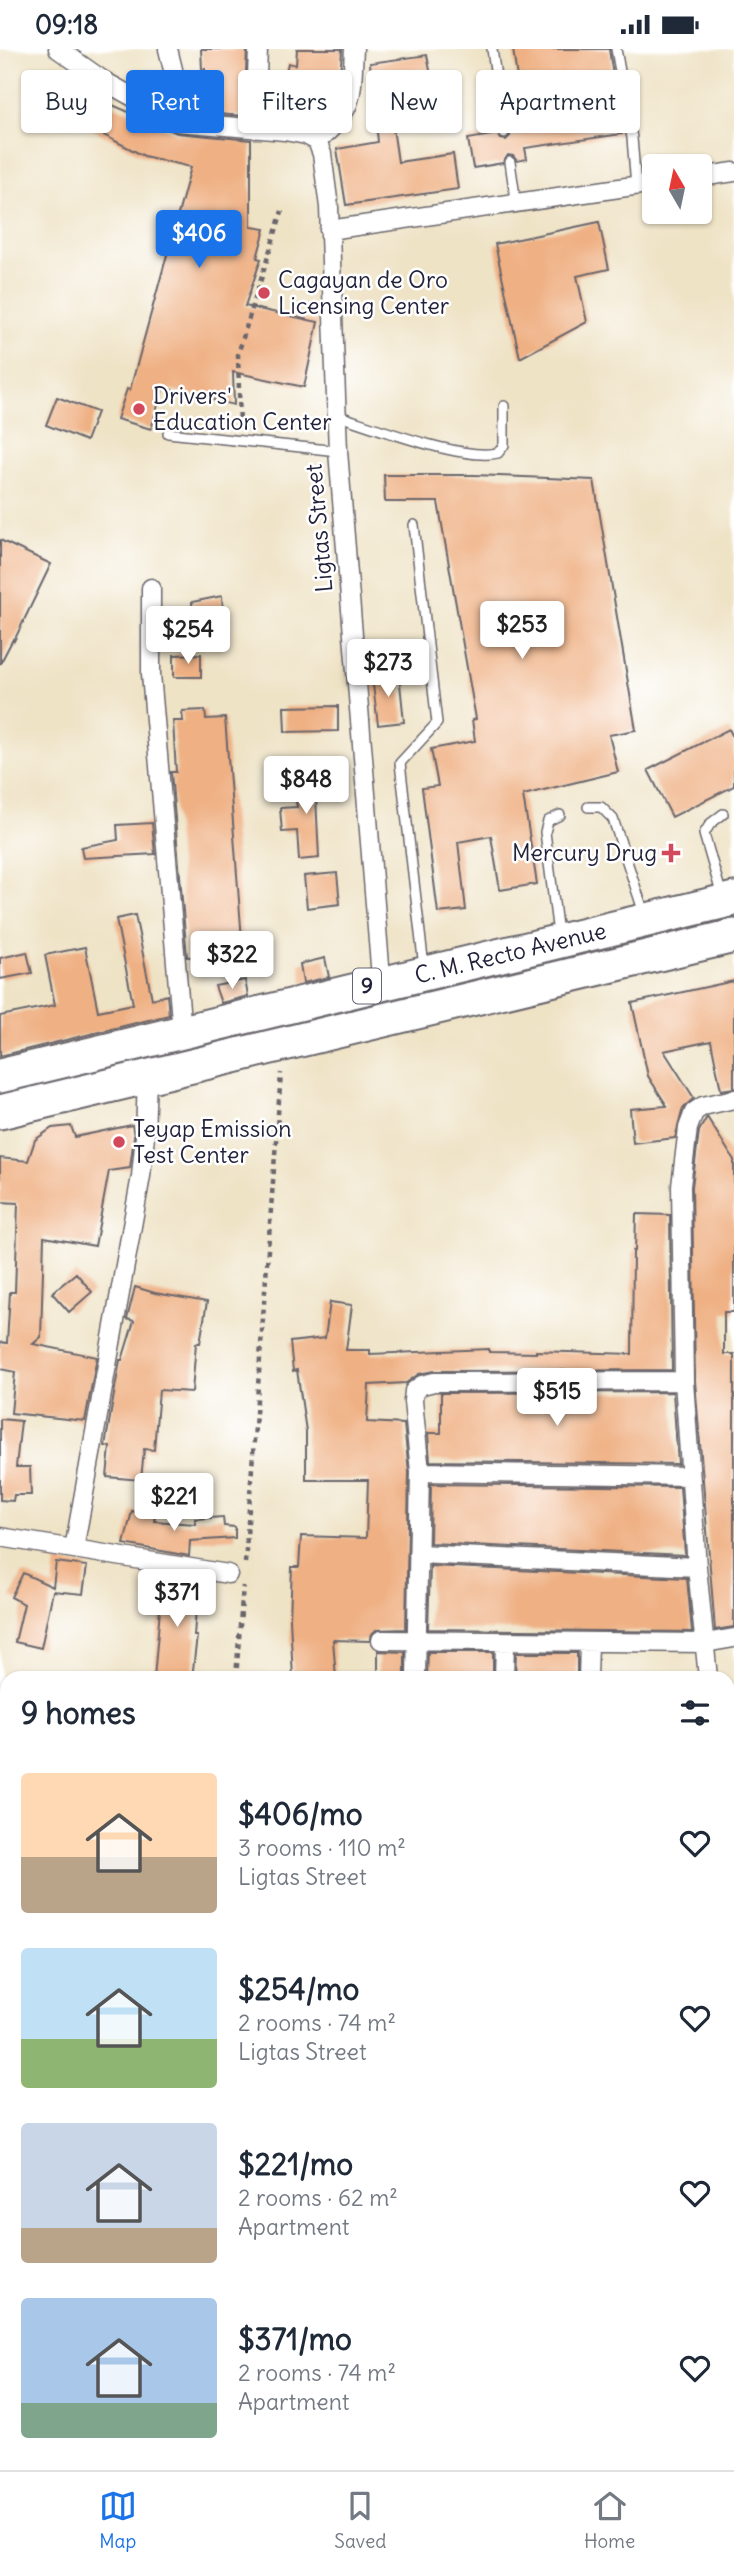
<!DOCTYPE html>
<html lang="en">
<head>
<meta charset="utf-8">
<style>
  body { margin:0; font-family:Delius,sans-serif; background:#f6f6f7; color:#1f2937; height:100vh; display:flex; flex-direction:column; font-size:26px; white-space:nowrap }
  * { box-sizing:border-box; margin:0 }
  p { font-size:23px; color:#747a83 }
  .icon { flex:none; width:38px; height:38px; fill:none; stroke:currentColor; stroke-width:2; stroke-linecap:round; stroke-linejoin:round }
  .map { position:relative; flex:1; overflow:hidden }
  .details { position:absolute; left:0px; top:1622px; width:735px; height:800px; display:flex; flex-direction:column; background:#fff; border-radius:21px 21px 0 0; box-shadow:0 2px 5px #0004 }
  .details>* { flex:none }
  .guide { position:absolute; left:21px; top:21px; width:693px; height:63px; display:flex; gap:14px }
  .needle { width:46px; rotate:351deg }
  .fabs { position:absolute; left:642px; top:105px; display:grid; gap:14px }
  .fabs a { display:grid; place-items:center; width:70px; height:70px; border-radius:7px; background:#fff; box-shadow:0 2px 5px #0004; font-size:35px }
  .price { position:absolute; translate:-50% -60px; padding:0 16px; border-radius:7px; background:#fff; color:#222; font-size:23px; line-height:46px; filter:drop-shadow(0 2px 4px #0008) }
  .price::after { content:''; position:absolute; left:50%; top:42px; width:21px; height:16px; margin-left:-10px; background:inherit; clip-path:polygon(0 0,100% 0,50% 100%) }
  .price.current { background:#1a73e8; color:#fff }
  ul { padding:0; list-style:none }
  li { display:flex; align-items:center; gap:21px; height:175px; padding:0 21px }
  li span { display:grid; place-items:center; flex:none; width:196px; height:140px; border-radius:7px; color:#555 }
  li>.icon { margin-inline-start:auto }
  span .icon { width:84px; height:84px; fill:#fffc; stroke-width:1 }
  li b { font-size:30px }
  h2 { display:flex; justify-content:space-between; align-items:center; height:84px; padding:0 21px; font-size:30px }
  .tag { padding:0 24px; border-radius:7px; background:#fff; box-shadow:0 2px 5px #0004; font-size:24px; line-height:63px }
  .tag.current { background:#1a73e8; color:#fff }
  .status { display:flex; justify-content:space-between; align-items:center; height:49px; padding:0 35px; background:#fff; direction:ltr }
  .status svg { height:19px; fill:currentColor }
  .tabs { display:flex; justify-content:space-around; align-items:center; height:98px; border-top:2px solid #e0e1e3; background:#fff; font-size:19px; color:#747a83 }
  .tabs a { display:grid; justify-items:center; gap:4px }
  .tabs .current { color:#1a73e8 }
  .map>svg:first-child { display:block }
  .building { fill:#efb083 }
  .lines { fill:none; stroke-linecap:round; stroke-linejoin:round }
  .lane-casing { stroke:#6a666c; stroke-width:12 }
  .street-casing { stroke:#6a666c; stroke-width:21 }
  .highway-casing { stroke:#6a666c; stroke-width:37 }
  .path { stroke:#6a666c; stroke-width:4.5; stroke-dasharray:5 5; stroke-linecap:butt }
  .lane { stroke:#fff; stroke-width:9 }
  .street { stroke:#fff; stroke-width:18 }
  .highway { stroke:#fff; stroke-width:33 }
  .poi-dot { fill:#d1495b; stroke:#fff; stroke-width:2.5 }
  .labels { text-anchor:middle; stroke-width:5; stroke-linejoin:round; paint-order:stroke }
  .shield { fill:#fff; stroke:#646476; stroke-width:2 }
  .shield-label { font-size:21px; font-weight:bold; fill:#22223b }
  .poi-label { font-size:23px; fill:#22223b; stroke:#fff; text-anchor:start }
  .street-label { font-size:23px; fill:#22223b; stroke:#fff }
</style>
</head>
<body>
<div class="status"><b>09:18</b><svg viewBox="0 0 49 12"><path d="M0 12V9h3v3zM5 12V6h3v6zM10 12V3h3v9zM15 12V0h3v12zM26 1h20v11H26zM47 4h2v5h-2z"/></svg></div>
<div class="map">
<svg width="734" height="2421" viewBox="0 0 734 2421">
  <rect width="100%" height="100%" fill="#fff"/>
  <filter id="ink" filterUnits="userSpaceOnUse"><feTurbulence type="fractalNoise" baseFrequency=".0143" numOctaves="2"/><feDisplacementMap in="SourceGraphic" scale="14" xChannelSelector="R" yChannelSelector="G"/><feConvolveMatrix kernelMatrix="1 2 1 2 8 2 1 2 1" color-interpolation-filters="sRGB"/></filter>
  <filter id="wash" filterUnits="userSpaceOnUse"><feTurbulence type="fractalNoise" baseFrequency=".00686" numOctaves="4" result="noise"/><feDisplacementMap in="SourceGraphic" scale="28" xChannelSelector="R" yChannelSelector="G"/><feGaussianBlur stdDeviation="1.57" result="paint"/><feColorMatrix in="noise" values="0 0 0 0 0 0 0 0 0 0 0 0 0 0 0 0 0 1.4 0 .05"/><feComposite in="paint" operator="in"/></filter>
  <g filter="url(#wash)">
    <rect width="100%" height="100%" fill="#efe3c6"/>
    <g id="blocks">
      <path class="building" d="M201 0H247L244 67 205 64V20H202Z
        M297 0H342L341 15 332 52 328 51 323 71 315 78 283 70 289 42 282 40 288 14 296 16Z
        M513 0H609L622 85 525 99 527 110 517 112 513 107 508 106 503 114 473 119 468 90 497 85 501 90 506 91 510 87 511 83 524 80Z
        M427 6 433 37 443 35 451 64 393 79 398 113 453 105 458 140 346 156 337 100 378 93 370 14Z
        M43 30 98 57 101 51 177 84 251 91V178L265 180 257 209 261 210 245 257 318 273 304 338 233 323 234 356 163 339 151 380 117 370 127 340 130 341 191 118 144 107 75 71 72 76 31 56Z
        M599 173 609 220 577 227 587 273 520 309 495 195Z
        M57 348 97 363 86 392 46 376Z
        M384 426H474L594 431 636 681 609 686 618 723 523 746 537 835 500 841 491 787 458 793 466 861 438 864 422 739 438 737 431 700 475 692 472 671 476 670 438 453H385Z
        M0 491 51 515 14 592 13 590 0 615Z
        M222 547 224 581 195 585 192 553Z
        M201 605V628H174V606Z
        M399 625 404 673 378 676 372 628Z
        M338 657V682L285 683 284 658Z
        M205 661 206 670 225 669 243 904 187 908 171 723H176L173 672H183L182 662Z
        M729 680 734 690V737L672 768 648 721Z
        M329 729 331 746 316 748 319 809 299 811 297 782 282 783 280 759 297 758 293 732Z
        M152 774 155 805 83 809 81 798 118 791 117 776Z
        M337 824 340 855 307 859 304 827Z
        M135 866 152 950 167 946 169 966 0 1007V967L55 956 45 906 85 898 98 962 133 955 116 870Z
        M27 903 32 924 0 930V909Z
        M325 909 329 928 303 934 300 915Z
        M245 931 248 947 221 954 215 937Z
        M734 932V1039L721 1041 711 992 664 1002 694 1049 683 1059 675 1089 633 1094 630 1060 667 1057 648 1027 632 954Z
        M707 1068 734 1111V1263H724V1305H734V1578L715 1581 695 1332 692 1138 699 1082Z
        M132 1076 134 1087 130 1119 109 1122 95 1197 44 1188 41 1288 33 1295 97 1308 85 1372 11 1364 15 1323 0 1320V1293L7 1294 10 1243H15L18 1154 0 1153V1109L28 1112 35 1091 52 1079 71 1077 75 1088Z
        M636 1165 670 1166 672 1321 434 1322 419 1325 406 1334 369 1336 367 1373 404 1375 409 1423 406 1580 376 1581 371 1586 370 1592 333 1591 336 1629H293L290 1570 292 1518H299L301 1487 366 1489 368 1431H306V1382L297 1321 293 1322 290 1293 325 1289 330 1253 352 1256 346 1301H370V1305L489 1300V1303L536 1304V1302L632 1305 633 1202H635Z
        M76 1224 92 1243 69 1263 52 1244Z
        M135 1238 155 1244 207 1253 200 1294H196L192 1343 159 1341 154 1401 144 1400 141 1431 107 1428 110 1398 105 1397 120 1311H122L134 1272 127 1270Z
        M673 1343 678 1415 430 1412 428 1384H441V1344Z
        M0 1370 21 1372 16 1418H30L31 1446H14L13 1452 0 1451Z
        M431 1435 680 1438 685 1506 430 1494Z
        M132 1462 155 1467 154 1472 195 1475V1470L223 1468 224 1477 235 1478V1489L190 1492 189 1507 124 1495Z
        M56 1513 87 1517 83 1545 53 1542 41 1599 15 1593 24 1555 11 1548 23 1524 53 1538Z
        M430 1517 687 1529 692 1583 428 1580Z
        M163 1526 198 1532 194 1587H197L192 1629H154Z
        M378 1602 405 1603V1629H378Z
        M428 1603H493V1629H427Z
        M516 1604H577V1629H515Z"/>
    </g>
  </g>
  <g filter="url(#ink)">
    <use href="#blocks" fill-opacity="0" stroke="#6a666c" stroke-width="2"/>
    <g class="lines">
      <defs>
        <path id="lane" d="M492 0 504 84
          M616 0 632 89 636 137
          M510 113 516 154
          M336 366C374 378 462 412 498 404L504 396V357
          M168 384 338 402
          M414 476 437 674 400 714 424 918
          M588 758H601L613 770 644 864
          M722 847 704 785 710 775 723 765
          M558 885 545 783 548 772 560 766"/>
        <path id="street" d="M58 0 104 32 178 73 285 82 306 86 317 92 322 105 329 158 338 402 382 941
          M168 0 177 37 178 73
          M255 80 258 0
          M317 92C356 60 351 47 354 0
          M700 128 734 123
          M329 181 654 134
          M151 539V625L182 983
          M420 1423 690 1427
          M0 1488 228 1525
          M74 1500 141 1127 145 1087 147 1028
          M418 1505 697 1518
          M381 1591 705 1594 734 1589
          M416 1629 420 1423 413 1352 414 1342 422 1336 434 1333 684 1332
          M504 1629 505 1593
          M588 1629 589 1594
          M708 1629 697 1518 684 1332 681 1137 688 1079 694 1063 703 1057 734 1050
          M728 1811 734 1859
          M728 1898 734 1895
          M728 2008 734 2004
          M728 2135 734 2132
          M0 2140 7 2141
          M728 2262 734 2259
          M0 2323 7 2326
          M728 2406 734 2403
          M109 2415 112 2421
          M679 2415H700
          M287 2421 288 2415"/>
        <g id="highway">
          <path id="s1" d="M0 1027 734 850"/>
          <path d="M0 1063 734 887"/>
        </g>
      </defs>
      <use href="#lane" class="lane-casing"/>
      <use href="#street" class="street-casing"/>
      <use href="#highway" class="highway-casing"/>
      <path class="path" d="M240 379 238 305 282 162
        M245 1514 281 1024
        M236 1629 243 1537
        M185 2415V2421"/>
      <use href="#lane" class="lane"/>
      <use href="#street" class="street"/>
      <use href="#highway" class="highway"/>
    </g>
  </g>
  <g class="poi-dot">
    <circle cx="264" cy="244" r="7"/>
    <circle cx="139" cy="360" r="7"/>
    <path d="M667.5 793.5h7v7h7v7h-7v7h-7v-7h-7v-7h7z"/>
    <circle cx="119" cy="1093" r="7"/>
  </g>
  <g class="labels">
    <rect class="shield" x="353" y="919.5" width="28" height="35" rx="5"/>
    <g class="shield-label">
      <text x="367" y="944">9</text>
    </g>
    <g class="poi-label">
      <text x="278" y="239">Cagayan de Oro<tspan x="278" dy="26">Licensing Center</tspan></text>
      <text x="153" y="355">Drivers'<tspan x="153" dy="26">Education Center</tspan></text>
      <text x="657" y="812" text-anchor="end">Mercury Drug</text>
      <text x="133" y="1088">Teyap Emission<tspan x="133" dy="26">Test Center</tspan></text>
    </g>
    <g class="street-label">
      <text transform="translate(319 479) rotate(-95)" y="8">Ligtas Street</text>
      <text dy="8" stroke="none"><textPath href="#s1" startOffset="525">C. M. Recto Avenue</textPath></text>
    </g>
  </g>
</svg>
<div class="fabs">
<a><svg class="needle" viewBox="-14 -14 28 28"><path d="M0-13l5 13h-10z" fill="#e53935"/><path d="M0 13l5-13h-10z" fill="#747a83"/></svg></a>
</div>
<b class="price current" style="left:199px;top:221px">$406</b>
<b class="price" style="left:522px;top:612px">$253</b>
<b class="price" style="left:188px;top:617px">$254</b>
<b class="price" style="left:388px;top:650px">$273</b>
<b class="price" style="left:306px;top:767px">$848</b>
<b class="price" style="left:232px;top:942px">$322</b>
<b class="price" style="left:557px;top:1379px">$515</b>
<b class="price" style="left:174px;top:1484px">$221</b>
<b class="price" style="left:177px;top:1580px">$371</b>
<div class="guide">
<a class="tag">Buy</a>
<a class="tag current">Rent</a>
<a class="tag">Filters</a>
<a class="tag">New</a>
<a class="tag">Apartment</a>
</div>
<section class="details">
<h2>9 homes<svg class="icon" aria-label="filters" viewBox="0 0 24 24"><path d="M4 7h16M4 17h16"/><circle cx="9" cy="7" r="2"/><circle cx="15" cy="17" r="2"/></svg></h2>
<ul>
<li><span style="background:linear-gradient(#ffd9b3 60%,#b9a48a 0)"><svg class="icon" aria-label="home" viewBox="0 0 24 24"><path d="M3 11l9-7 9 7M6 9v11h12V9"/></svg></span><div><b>$406/mo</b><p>3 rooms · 110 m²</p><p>Ligtas Street</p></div><svg class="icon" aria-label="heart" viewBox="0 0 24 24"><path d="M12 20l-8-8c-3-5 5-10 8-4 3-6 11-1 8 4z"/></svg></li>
<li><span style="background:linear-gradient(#bfe0f5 65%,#8fb573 0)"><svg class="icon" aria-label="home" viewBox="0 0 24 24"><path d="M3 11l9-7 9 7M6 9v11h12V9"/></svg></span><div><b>$254/mo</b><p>2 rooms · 74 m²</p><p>Ligtas Street</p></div><svg class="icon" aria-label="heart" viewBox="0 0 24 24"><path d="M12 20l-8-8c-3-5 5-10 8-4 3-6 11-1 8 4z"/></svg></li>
<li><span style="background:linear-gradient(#c9d6e8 75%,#b9a48a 0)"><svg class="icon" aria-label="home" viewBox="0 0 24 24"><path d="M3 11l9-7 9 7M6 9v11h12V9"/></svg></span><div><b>$221/mo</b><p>2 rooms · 62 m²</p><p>Apartment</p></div><svg class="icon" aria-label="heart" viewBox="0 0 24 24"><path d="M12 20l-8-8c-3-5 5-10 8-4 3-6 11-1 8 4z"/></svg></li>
<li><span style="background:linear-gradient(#a9c7e8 75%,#7fa58c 0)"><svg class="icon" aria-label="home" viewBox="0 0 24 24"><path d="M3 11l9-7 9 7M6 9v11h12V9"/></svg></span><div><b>$371/mo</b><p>2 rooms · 74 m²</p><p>Apartment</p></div><svg class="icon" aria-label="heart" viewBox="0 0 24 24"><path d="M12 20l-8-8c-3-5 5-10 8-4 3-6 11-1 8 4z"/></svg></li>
</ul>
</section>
</div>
<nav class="tabs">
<a class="current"><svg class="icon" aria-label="map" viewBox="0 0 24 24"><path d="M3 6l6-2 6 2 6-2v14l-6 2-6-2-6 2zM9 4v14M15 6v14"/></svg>Map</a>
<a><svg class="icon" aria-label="saved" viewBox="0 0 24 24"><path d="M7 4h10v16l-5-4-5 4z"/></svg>Saved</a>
<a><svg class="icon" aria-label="home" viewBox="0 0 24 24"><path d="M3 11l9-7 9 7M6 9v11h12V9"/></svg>Home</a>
</nav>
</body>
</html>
